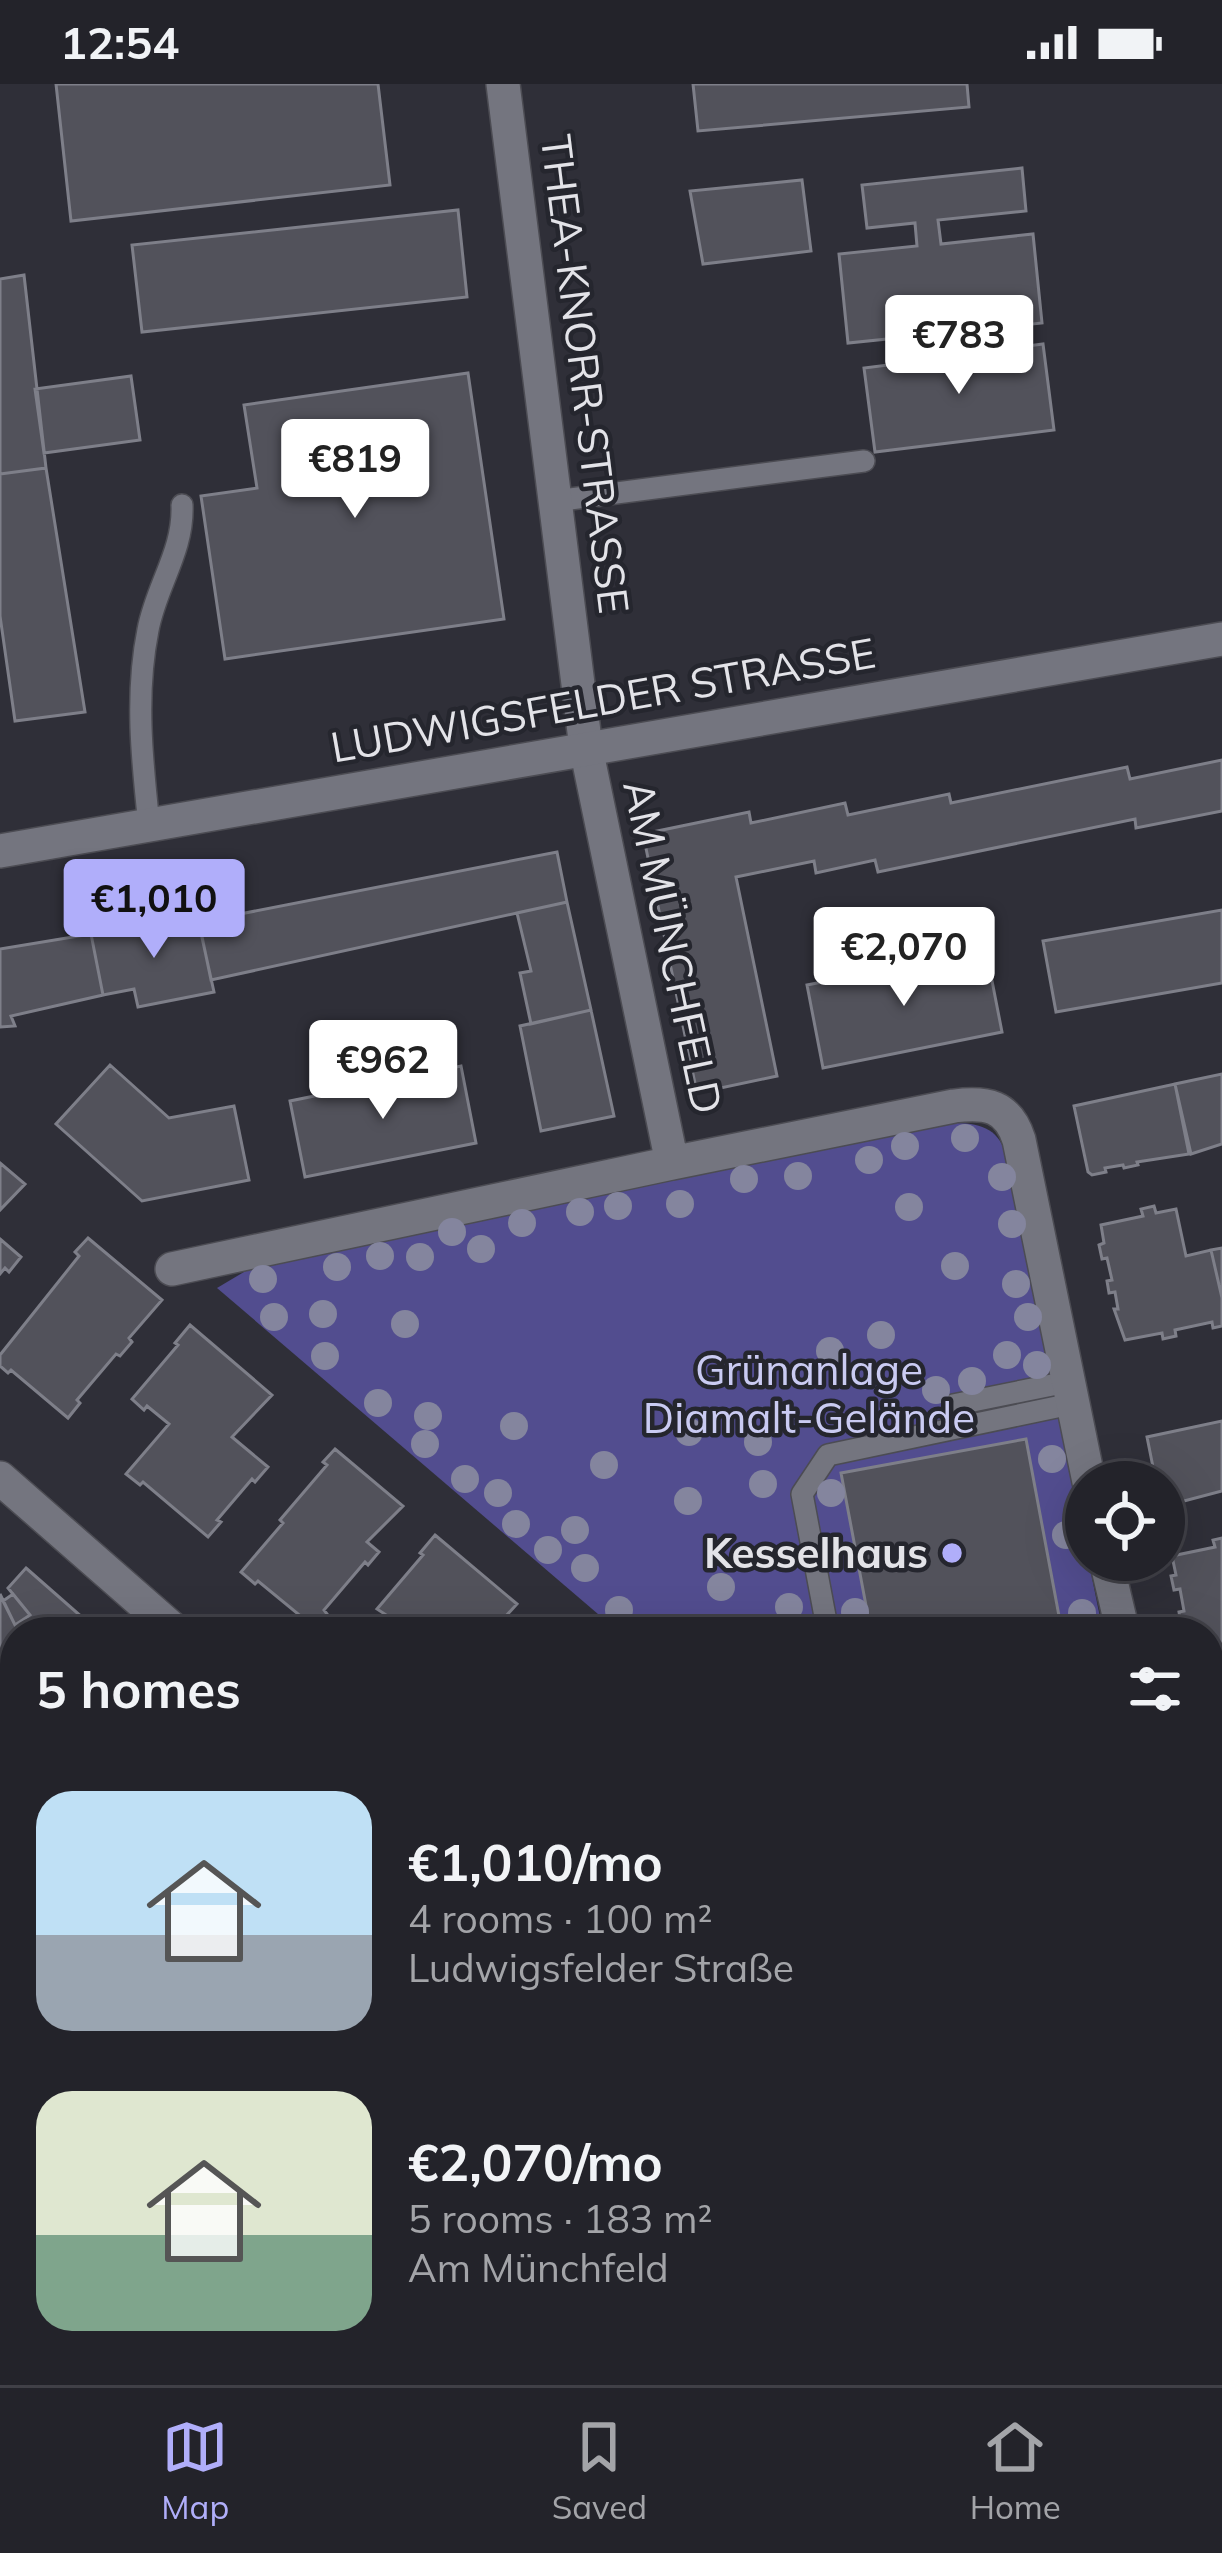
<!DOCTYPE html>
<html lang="en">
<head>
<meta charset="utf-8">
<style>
  body { margin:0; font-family:Mulish,sans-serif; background:#2b2b32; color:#f1f3f6; height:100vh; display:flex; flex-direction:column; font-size:45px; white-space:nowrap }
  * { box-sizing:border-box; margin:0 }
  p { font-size:39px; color:#a3a4a8 }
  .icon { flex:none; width:66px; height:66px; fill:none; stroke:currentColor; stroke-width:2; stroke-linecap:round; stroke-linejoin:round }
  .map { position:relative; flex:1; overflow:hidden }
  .side { position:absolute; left:0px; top:1533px; width:1224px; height:768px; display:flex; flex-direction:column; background:#23232a; border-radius:48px 48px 0 0; box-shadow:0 12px 48px #0002,0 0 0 3px #404047 }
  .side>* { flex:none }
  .fabs { position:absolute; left:1065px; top:1377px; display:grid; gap:24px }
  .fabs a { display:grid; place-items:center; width:120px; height:120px; border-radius:50%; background:#23232a; box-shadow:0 12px 48px #0002,0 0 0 3px #404047; font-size:60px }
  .price { position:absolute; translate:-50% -102px; padding:0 27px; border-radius:12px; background:#fff; color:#222; font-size:39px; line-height:78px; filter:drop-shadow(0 3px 6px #0008) }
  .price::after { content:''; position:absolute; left:50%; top:72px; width:36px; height:27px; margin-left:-18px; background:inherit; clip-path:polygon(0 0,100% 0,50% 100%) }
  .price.selected { background:#b0aefa; color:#111 }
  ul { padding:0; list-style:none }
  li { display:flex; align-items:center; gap:36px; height:300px; padding:0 36px }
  li span { display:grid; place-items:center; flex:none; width:336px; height:240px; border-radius:36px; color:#555 }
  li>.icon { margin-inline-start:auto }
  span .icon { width:144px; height:144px; fill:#fffc; stroke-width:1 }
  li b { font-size:51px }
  h2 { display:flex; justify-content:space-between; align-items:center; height:144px; padding:0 36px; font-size:51px }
  .status { display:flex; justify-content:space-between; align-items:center; height:84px; padding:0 60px; background:#23232a; direction:ltr }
  .status svg { height:33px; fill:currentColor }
  .tabs { display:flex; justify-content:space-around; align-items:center; height:168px; border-top:3px solid #404047; background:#23232a; font-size:33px; color:#a3a4a8 }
  .tabs a { display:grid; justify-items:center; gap:6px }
  .tabs .selected { color:#b0aefa }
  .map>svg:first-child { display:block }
  .green { fill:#524d8f }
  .building { fill:#52525b; stroke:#7e7f89; stroke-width:3 }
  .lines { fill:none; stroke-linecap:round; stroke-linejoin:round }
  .service-casing { stroke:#4c4c53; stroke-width:24 }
  .minor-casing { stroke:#4c4c53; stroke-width:36 }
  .tertiary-casing { stroke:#4c4c53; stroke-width:36 }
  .service { stroke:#74757f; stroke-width:21 }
  .minor { stroke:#74757f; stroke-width:33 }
  .tertiary { stroke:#74757f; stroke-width:33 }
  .tree { fill:#84859e }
  .poi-dot { fill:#b0aefa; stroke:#25262e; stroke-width:4.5 }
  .labels { text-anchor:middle; stroke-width:9; stroke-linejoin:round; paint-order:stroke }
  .street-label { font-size:42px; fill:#e3e3e8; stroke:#25262e }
  .park-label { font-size:42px; fill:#cacbf2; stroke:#25262e }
  .poi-label { font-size:42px; font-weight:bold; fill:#e3e3e8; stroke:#25262e; text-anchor:end }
</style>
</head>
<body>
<div class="status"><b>12:54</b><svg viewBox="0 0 49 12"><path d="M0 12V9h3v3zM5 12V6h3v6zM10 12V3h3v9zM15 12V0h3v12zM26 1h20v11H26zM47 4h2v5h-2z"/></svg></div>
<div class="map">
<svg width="1222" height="2301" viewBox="0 0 1222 2301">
  <rect width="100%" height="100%" fill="#2f2f38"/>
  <path class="green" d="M952 1039C979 1039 997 1043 1006 1070L1103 1548H619L217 1204 254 1182Z"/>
  <path class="building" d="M56 0H378L390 101 71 137Z
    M693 0H967L969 23 698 47Z
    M1022 84 1026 127 938 136 941 160 1033 150 1042 239 848 259 839 170 917 162 915 139 867 144 862 101Z
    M802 96 811 167 703 180 690 107Z
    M458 126 467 213 142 248 132 161Z
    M24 191 46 384 0 390V195Z
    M964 248 967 270 1043 260 1054 346 875 368 864 284 944 274 941 250Z
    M468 289 504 535 225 575 201 412 257 404 244 321Z
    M131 292 140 356 44 369 35 305Z
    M46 384 85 628 15 637 0 532V390Z
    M1222 676V727L1136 744 1135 735 878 788 875 776 816 789 814 777 736 793 777 992 697 1009 643 750 749 728 751 739 845 719 848 731 949 710 951 719 1127 683 1130 695Z
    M557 768 567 818 211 896 199 838Z
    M567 818 591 926 531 940 520 889 531 887 517 829Z
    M1222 826V899L1056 928 1043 857Z
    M197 831 214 908 138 923 134 905 103 911 91 850Z
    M91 850 103 911 11 932 15 942 0 943V865Z
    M986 866 1002 948 823 984 807 901Z
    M591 926 614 1032 541 1047 520 942Z
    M110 981 169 1034 234 1022 249 1096 142 1117 56 1040Z
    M461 982 476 1059 305 1093 290 1017Z
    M1222 990V1060L1191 1070 1175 1000Z
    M1175 1000 1189 1070 1137 1078 1138 1081 1124 1084 1123 1081 1105 1084 1106 1088 1092 1091 1088 1088 1074 1022Z
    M0 1079 25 1100 0 1126Z
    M1154 1122 1156 1129 1176 1125 1186 1172 1211 1166 1222 1214V1242L1213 1244 1212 1238 1175 1246 1176 1252 1163 1255 1162 1249 1125 1256 1114 1225H1118L1115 1208 1109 1209 1107 1197 1112 1196 1107 1174 1102 1175 1099 1161 1104 1159 1101 1141 1143 1132 1141 1125Z
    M88 1154 162 1216 129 1254 132 1258 120 1272 116 1270 77 1316 80 1319 68 1334 11 1286 8 1289 0 1282V1271L79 1172 75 1168Z
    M0 1155 21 1173 9 1188 5 1184 0 1190Z
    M1222 1164V1214L1211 1166Z
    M190 1241 272 1311 232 1353 268 1383 255 1398 252 1395 217 1436 221 1438 208 1453 143 1398 140 1401 126 1390 169 1340 147 1322 144 1326 132 1315 178 1261 175 1259Z
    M1222 1337V1407L1165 1422 1164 1398H1156L1147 1353Z
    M1026 1355 1062 1548H871L841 1389Z
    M335 1365 403 1422 367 1458 379 1468 368 1481 365 1478 324 1526 327 1530 315 1544 258 1497 255 1500 241 1488 283 1439 280 1436 327 1381 323 1378Z
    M435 1451 517 1520 491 1548H412L377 1525 423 1471 420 1469Z
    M1222 1454V1583L1209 1586V1548H1189L1187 1539 1181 1540 1179 1528 1184 1527 1180 1505 1174 1506 1171 1492 1176 1491 1172 1472 1215 1463 1213 1456Z
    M26 1484 99 1548H15V1610L0 1575V1510L15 1541 30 1531 8 1504Z
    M13 1510 30 1531 15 1541 3 1517Z
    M15 2106V2184L0 2187V2109Z
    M15 2222V2271L0 2274V2225Z
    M226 2286H314L299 2289 301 2301H229Z
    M464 2286H489L492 2301H433L431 2292Z
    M819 2286H902L884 2301H832Z
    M1136 2286H1164L1175 2301H1115Z"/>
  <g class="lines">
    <defs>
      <path id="service" d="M555 417 864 377
        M149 741C142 676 135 610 148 546 156 502 184 467 182 421
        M953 1321 1067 1298
        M828 1548 802 1410 828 1371 1071 1320
        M1209 2099 1222 2115"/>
      <path id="minor" d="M503 0 586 664 672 1079 954 1022C986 1018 1008 1021 1019 1056L1089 1398
        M172 1185 672 1079
        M0 1394 176 1548
        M1106 1476 1123 1548
        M0 1729 15 1781
        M124 2286 127 2301
        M960 2286 971 2301"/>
      <path id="tertiary" d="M0 767 1222 555"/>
    </defs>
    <use href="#service" class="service-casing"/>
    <use href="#minor" class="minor-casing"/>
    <use href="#tertiary" class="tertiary-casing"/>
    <use href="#service" class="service"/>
    <use href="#minor" class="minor"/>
    <use href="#tertiary" class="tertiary"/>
  </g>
  <g class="tree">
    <circle cx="965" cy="1054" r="14"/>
    <circle cx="905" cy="1062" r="14"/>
    <circle cx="869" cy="1076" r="14"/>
    <circle cx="798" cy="1092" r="14"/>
    <circle cx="1002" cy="1093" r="14"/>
    <circle cx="744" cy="1095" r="14"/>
    <circle cx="680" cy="1120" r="14"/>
    <circle cx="618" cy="1122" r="14"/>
    <circle cx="909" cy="1123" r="14"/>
    <circle cx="580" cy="1128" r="14"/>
    <circle cx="522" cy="1139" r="14"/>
    <circle cx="1012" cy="1140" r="14"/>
    <circle cx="452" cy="1148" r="14"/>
    <circle cx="481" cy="1165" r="14"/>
    <circle cx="380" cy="1172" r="14"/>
    <circle cx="420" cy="1173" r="14"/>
    <circle cx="955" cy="1182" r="14"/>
    <circle cx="337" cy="1183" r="14"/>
    <circle cx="263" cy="1195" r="14"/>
    <circle cx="1016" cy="1200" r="14"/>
    <circle cx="323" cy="1230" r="14"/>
    <circle cx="274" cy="1233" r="14"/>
    <circle cx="1028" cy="1233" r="14"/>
    <circle cx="405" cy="1240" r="14"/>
    <circle cx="881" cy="1251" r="14"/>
    <circle cx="830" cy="1267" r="14"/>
    <circle cx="1007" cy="1271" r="14"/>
    <circle cx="325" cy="1272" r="14"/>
    <circle cx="1037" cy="1281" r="14"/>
    <circle cx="972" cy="1297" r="14"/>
    <circle cx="936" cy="1306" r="14"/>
    <circle cx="378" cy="1319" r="14"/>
    <circle cx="428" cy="1332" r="14"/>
    <circle cx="514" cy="1342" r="14"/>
    <circle cx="689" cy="1348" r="14"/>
    <circle cx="758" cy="1358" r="14"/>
    <circle cx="425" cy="1360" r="14"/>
    <circle cx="1052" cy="1375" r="14"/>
    <circle cx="604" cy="1381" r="14"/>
    <circle cx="465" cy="1395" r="14"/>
    <circle cx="763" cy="1400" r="14"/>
    <circle cx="498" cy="1409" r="14"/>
    <circle cx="831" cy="1409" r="14"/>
    <circle cx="688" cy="1417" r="14"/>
    <circle cx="516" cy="1440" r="14"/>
    <circle cx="575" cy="1446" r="14"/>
    <circle cx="1066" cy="1451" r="14"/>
    <circle cx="548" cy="1466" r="14"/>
    <circle cx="585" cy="1484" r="14"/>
    <circle cx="721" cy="1503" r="14"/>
    <circle cx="789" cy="1523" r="14"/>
    <circle cx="619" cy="1526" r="14"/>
    <circle cx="855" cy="1528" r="14"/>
    <circle cx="1082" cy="1529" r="14"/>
  </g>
  <circle class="poi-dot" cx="952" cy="1469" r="12"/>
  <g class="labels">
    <g class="street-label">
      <text transform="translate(585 290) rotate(83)" y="15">THEA-KNORR-STRASSE</text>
      <text transform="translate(603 616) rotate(-10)" y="15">LUDWIGSFELDER STRASSE</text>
      <text transform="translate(673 863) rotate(78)" y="15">AM MÜNCHFELD</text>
    </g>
    <g class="park-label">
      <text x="809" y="1301">Grünanlage<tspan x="809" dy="48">Diamalt-Gelände</tspan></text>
    </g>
    <g class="poi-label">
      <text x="928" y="1484">Kesselhaus</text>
    </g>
  </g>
</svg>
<div class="fabs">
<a><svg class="icon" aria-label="locate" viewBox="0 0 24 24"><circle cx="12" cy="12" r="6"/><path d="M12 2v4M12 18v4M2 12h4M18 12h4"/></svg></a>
</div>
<b class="price" style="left:959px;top:313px">€783</b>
<b class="price" style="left:355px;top:437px">€819</b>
<b class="price selected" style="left:154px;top:877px">€1,010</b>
<b class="price" style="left:904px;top:925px">€2,070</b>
<b class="price" style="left:383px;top:1038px">€962</b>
<section class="side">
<h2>5 homes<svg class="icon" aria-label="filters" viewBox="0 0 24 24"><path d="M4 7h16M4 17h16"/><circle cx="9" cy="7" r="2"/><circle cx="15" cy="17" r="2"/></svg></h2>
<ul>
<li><span style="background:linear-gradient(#bfe0f5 60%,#9aa5b1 0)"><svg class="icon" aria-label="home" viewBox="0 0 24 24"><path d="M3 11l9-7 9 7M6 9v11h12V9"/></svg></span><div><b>€1,010/mo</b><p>4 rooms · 100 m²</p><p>Ludwigsfelder Straße</p></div></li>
<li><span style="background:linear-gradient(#dfe7d0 60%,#7fa58c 0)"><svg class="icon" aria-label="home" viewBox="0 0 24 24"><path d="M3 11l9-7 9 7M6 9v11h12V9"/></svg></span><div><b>€2,070/mo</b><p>5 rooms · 183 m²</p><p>Am Münchfeld</p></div></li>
</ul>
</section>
</div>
<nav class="tabs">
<a class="selected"><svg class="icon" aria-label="map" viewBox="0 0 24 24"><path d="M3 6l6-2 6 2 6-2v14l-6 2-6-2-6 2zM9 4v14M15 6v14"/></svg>Map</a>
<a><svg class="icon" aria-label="saved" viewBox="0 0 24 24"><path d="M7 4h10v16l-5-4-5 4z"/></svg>Saved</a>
<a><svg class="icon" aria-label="home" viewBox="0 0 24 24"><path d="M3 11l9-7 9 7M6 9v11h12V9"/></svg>Home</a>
</nav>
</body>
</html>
